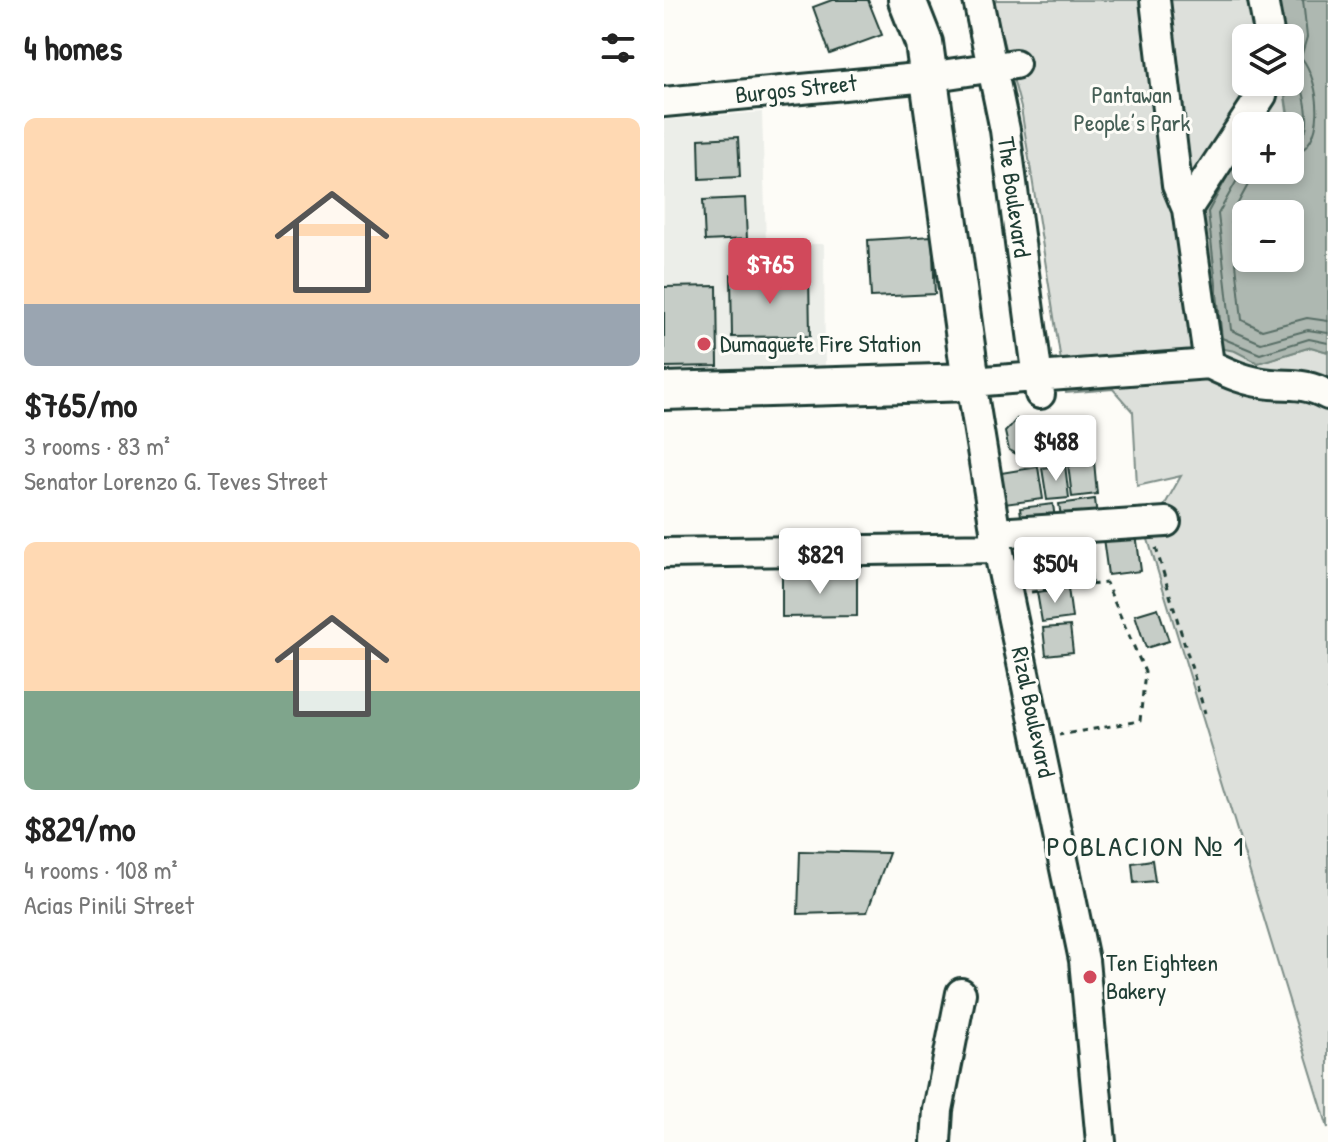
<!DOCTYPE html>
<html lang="en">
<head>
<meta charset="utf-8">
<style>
  body { margin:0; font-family:"Patrick Hand",sans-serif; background:#f2f2f2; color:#222; height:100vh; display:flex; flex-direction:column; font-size:30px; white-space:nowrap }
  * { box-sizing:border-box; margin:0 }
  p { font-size:26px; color:#767676 }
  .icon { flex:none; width:44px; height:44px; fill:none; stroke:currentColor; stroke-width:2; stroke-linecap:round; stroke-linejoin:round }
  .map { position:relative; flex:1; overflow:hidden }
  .drawer { display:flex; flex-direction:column; background:#fff; width:664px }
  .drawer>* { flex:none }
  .fabs { position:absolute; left:568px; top:24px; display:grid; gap:16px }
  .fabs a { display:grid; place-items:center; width:72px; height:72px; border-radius:12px; background:#fff; box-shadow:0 4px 12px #0003; font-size:40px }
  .price { position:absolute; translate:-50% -68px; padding:0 18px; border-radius:8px; background:#fff; color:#222; font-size:26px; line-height:52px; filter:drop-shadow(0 2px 4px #0008) }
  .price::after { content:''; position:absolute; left:50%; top:48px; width:24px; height:18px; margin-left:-12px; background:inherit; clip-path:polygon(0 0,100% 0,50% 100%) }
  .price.on { background:#d1495b; color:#fff }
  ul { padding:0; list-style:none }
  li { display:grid; align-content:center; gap:16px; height:424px; padding:0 24px }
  li span { display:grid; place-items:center; height:248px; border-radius:12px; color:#555 }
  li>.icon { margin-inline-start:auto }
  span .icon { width:144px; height:144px; fill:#fffc; stroke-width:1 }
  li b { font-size:34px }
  h2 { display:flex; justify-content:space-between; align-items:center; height:96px; padding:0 24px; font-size:34px }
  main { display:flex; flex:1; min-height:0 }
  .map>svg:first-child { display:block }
  .built { fill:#eceee9 }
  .green { fill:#dde0db; stroke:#7e8e88; stroke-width:2 }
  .water { fill:#aeb8b1; stroke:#75877f; stroke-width:2; fill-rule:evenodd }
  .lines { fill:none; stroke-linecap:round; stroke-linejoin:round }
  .shore { stroke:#586e66; stroke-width:2 }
  .building { fill:#c6cdc7; stroke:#1f3d34; stroke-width:2 }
  .minor-casing { stroke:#1f3d34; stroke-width:34 }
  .major-casing { stroke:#1f3d34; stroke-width:42 }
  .path { stroke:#1f3d34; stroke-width:3; stroke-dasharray:6 6; stroke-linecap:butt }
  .minor { stroke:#fdfcf7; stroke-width:28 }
  .major { stroke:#fdfcf7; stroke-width:36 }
  .poi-dot { fill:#d1495b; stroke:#fdfcf7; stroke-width:3 }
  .labels { text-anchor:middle; stroke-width:6; stroke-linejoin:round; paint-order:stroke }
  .street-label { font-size:24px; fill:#1f3d34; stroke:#fdfcf7 }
  .park-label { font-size:24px; fill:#455e55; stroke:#fdfcf7 }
  .poi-label { font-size:24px; fill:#1f3d34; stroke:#fdfcf7; text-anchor:start }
  .quarter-label { font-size:28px; letter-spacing:2px; fill:#1f3d34; stroke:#fdfcf7 }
</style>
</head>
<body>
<main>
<section class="drawer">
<h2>4 homes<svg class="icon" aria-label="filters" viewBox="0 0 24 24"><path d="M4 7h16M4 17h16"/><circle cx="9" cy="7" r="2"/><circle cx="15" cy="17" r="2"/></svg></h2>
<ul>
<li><span style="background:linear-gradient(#ffd9b3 75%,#9aa5b1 0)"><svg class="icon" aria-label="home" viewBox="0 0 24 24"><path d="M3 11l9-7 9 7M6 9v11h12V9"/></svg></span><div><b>$765/mo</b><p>3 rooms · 83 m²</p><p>Senator Lorenzo G. Teves Street</p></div></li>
<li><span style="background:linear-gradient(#ffd9b3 60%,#7fa58c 0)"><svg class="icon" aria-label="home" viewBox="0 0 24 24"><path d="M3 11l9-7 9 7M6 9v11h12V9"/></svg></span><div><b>$829/mo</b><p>4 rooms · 108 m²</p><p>Acias Pinili Street</p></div></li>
</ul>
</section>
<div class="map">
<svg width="664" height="1142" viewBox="0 0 664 1142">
  <rect width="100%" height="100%" fill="#fdfcf7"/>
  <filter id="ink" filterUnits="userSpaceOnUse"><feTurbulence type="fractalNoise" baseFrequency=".0125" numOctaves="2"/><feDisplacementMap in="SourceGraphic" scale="16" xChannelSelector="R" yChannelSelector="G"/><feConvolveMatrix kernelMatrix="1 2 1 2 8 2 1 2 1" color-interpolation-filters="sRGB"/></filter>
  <g filter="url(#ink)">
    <path class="built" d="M98 112 102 244H160L161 371 0 373V120Z"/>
    <path class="green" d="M328 0H609L614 38H582V82H619L625 126H582L551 347 571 350 594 363 647 347 664 352V1128L483 536 517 476 473 486 469 412 449 389 402 393 357 108Z"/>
    <path class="water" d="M609 0H664V352L647 347 594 363 571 351 550 347 536 209 582 138V170H626V126L619 82H626V38H614ZM582 214H626V258H582Z"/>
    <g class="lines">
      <path class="shore" d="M626 66C638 74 647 118 641 132 638 139 633 141 626 144
        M626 156C664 147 657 82 637 57L643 37 639 0
        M582 164 554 214 567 330 597 343 644 330 664 333
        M592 170 567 216 578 320 598 330 643 318 664 321
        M563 177 544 212 558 338 596 354 645 339 664 343"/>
    </g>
    <path class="building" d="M168 0H204L218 35 166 54 149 7Z
      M74 137 76 177 36 179 35 139Z
      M81 198 83 239 41 241 39 200Z
      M268 236 271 294 207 297 204 240Z
      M145 274 146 336 68 337 67 275Z
      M53 286 54 366 0 367V287Z
      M353 419 367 431 371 447 360 458 345 450 341 432Z
      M430 461 433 494 408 497 404 464Z
      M401 465 405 498 383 500 378 468Z
      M374 467 379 499 341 504 337 473Z
      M431 499 433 517 398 522 395 504Z
      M389 504 391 519 358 524 356 508Z
      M471 526 477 571 444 575 438 531Z
      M423 528 428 582 371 587 366 534Z
      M193 574V616L118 617V575Z
      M404 588 408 618 378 622 373 592Z
      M494 608 505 641 482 648 471 615Z
      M406 626 409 652 382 655 379 628Z
      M136 851 225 853 203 912 134 914Z
      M488 860 491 881 470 883 468 863Z"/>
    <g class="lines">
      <defs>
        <path id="minor" d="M314 0 341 130 376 394
          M491 0 513 185 523 209
          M599 0 606 38
          M0 102 264 77 351 64
          M545 364C565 374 584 382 607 384 632 386 641 383 664 395
          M331 533 502 522
          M0 553 334 548
          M272 1142 274 1110 297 993
          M437 1142 420 960 334 548 307 382 545 364 523 209 598 95 601 82"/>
        <path id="major" d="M0 391 307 382 260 43 243 0"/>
      </defs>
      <use href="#minor" class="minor-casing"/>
      <use href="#major" class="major-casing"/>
      <path class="path" d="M492 548 541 713
        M367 592 442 583 481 672 476 721 395 735"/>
      <use href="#minor" class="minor"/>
      <use href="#major" class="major"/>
    </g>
  </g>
  <g class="poi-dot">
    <circle cx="40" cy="344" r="8"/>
    <circle cx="426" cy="977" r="8"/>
  </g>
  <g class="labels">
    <g class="street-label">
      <text transform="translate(132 89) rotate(-6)" y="8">Burgos Street</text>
      <text transform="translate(350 197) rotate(82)" y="8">The Boulevard</text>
      <text transform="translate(369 712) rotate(78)" y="8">Rizal Boulevard</text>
    </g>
    <g class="park-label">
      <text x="468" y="103">Pantawan<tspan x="468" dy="28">People’s Park</tspan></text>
    </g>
    <g class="poi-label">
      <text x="56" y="352">Dumaguete Fire Station</text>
      <text x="442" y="971">Ten Eighteen<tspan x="442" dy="28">Bakery</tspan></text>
    </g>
    <g class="quarter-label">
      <text x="482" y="856">POBLACION № 1</text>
    </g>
  </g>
</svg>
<div class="fabs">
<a><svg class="icon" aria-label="layers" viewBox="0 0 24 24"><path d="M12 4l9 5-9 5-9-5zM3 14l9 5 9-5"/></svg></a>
<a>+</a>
<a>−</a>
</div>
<b class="price on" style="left:106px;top:306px">$765</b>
<b class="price" style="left:392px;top:483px">$488</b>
<b class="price" style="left:156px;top:596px">$829</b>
<b class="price" style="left:391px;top:605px">$504</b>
</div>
</main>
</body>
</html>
